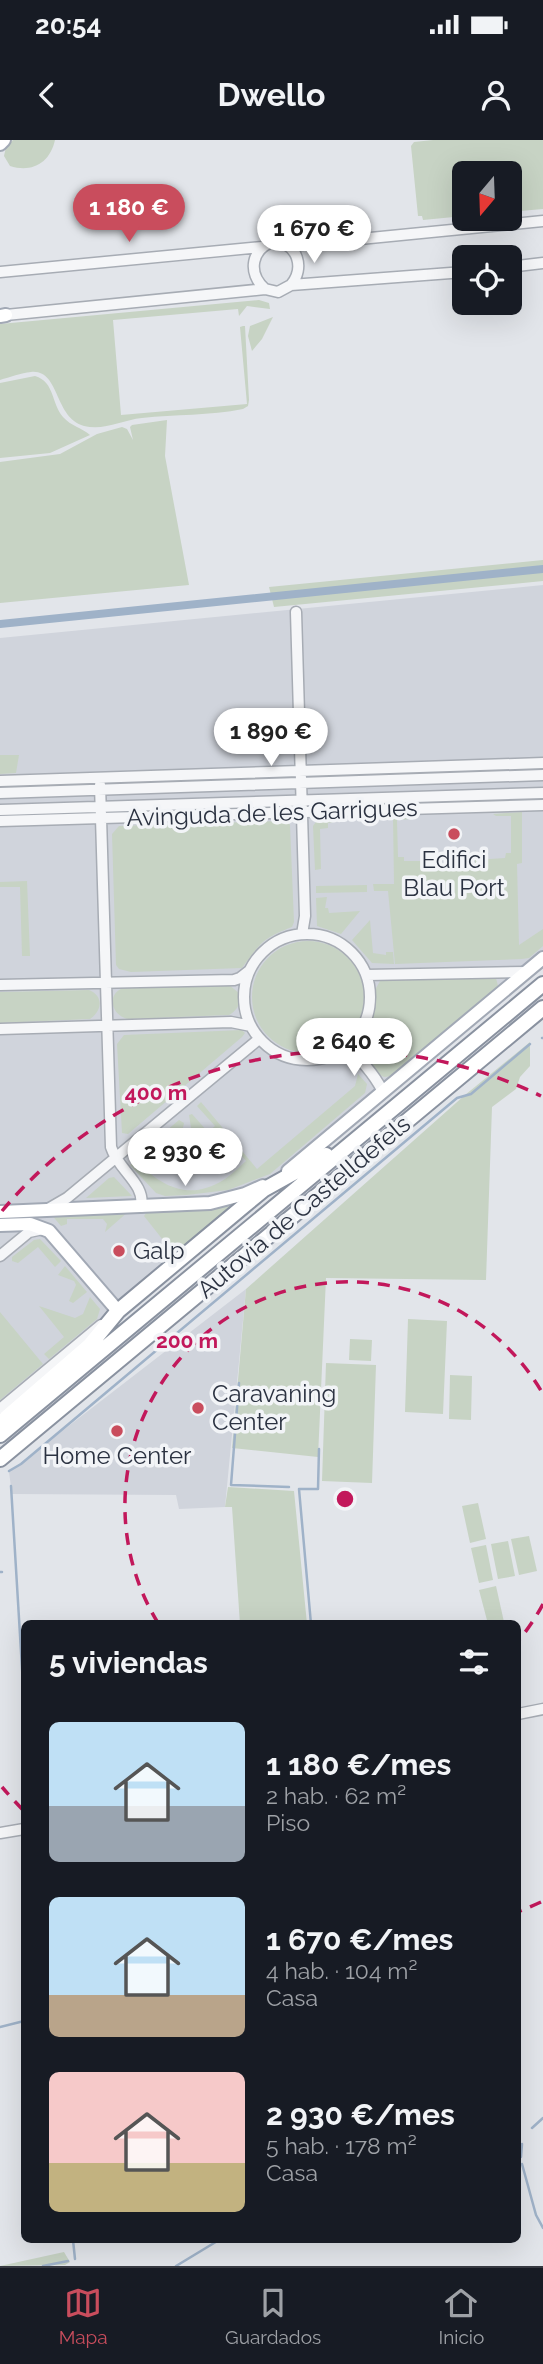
<!DOCTYPE html>
<html lang="es">
<head>
<meta charset="utf-8">
<style>
  body { margin:0; font-family:Raleway,sans-serif; background:#20242c; color:#f1f3f6; height:100vh; display:flex; flex-direction:column; font-size:26px; white-space:nowrap }
  * { box-sizing:border-box; margin:0 }
  p { font-size:23px; color:#9ea1a6 }
  .icon { flex:none; width:38px; height:38px; fill:none; stroke:currentColor; stroke-width:2; stroke-linecap:round; stroke-linejoin:round }
  .map { position:relative; flex:1; overflow:hidden }
  .sheet { position:absolute; left:21px; top:1480px; width:500px; height:623px; display:flex; flex-direction:column; background:#171b24; border-radius:10px; box-shadow:0 7px 28px #0002 }
  .sheet>* { flex:none }
  .needle { width:46px; rotate:199deg }
  .fabs { position:absolute; left:452px; top:21px; display:grid; gap:14px }
  .fabs a { display:grid; place-items:center; width:70px; height:70px; border-radius:10px; background:#171b24; box-shadow:0 7px 28px #0002; font-size:35px }
  .price { position:absolute; translate:-50% -60px; padding:0 16px; border-radius:24px; background:#fff; color:#222; font-size:23px; line-height:46px; filter:drop-shadow(0 2px 4px #0008) }
  .price::after { content:''; position:absolute; left:50%; top:42px; width:21px; height:16px; margin-left:-10px; background:inherit; clip-path:polygon(0 0,100% 0,50% 100%) }
  .price.current { background:#c94d5d; color:#fff }
  ul { padding:0; list-style:none }
  li { display:flex; align-items:center; gap:21px; height:175px; padding:0 28px }
  li span { display:grid; place-items:center; flex:none; width:196px; height:140px; border-radius:10px; color:#555 }
  li>.icon { margin-inline-start:auto }
  span .icon { width:84px; height:84px; fill:#fffc; stroke-width:1 }
  li b { font-size:30px }
  h2 { display:flex; justify-content:space-between; align-items:center; height:84px; padding:0 28px; font-size:30px }
  .status { display:flex; justify-content:space-between; align-items:center; height:49px; padding:0 35px; background:#171b24; direction:ltr }
  .status svg { height:19px; fill:currentColor }
  header { display:flex; justify-content:space-between; align-items:center; height:91px; padding:0 28px; background:#171b24; font-size:32px; font-weight:700 }
  .tab-bar { display:flex; justify-content:space-around; align-items:center; height:98px; border-top:2px solid #363941; background:#171b24; font-size:19px; color:#9ea1a6 }
  .tab-bar a { display:grid; justify-items:center; gap:4px }
  .tab-bar .current { color:#c94d5d }
  .map>svg:first-child { display:block }
  .built { fill:#d0d4dc }
  .green { fill:#c7d3c4 }
  .lines { fill:none; stroke-linecap:round; stroke-linejoin:round }
  .stream { stroke:#9fb2c8; stroke-width:2.5 }
  .canal { stroke:#9fb2c8; stroke-width:8 }
  .minor-casing { stroke:#a7acb4; stroke-width:13 }
  .major-casing { stroke:#a2a9b5; stroke-width:16 }
  .highway-casing { stroke:#8a92a0; stroke-width:18 }
  .minor { stroke:#f5f6f8; stroke-width:10 }
  .major { stroke:#fff; stroke-width:12 }
  .highway { stroke:#fff; stroke-width:14 }
  .ring { fill:none; stroke:#c2185b; stroke-width:3.5; stroke-dasharray:12 9 }
  .poi-dot { fill:#c94d5d; stroke:#f2f4f7; stroke-width:2.5 }
  .labels { text-anchor:middle; stroke-width:7; stroke-linejoin:round; paint-order:stroke }
  .street-label { font-size:24px; fill:#2b3241; stroke:#f2f4f7 }
  .poi-label { font-size:24px; fill:#2b3241; stroke:#f2f4f7 }
  .centre { fill:#c2185b; stroke:#f2f4f7; stroke-width:3.5 }
  .ring-label { font-size:21px; text-anchor:middle; font-weight:bold; fill:#c2185b; stroke:#f2f4f7; stroke-width:7; stroke-linejoin:round; paint-order:stroke }
</style>
</head>
<body>
<div class="status"><b>20:54</b><svg viewBox="0 0 49 12"><path d="M0 12V9h3v3zM5 12V6h3v6zM10 12V3h3v9zM15 12V0h3v12zM26 1h20v11H26zM47 4h2v5h-2z"/></svg></div>
<header><svg class="icon" aria-label="back" viewBox="0 0 24 24"><path d="M15 5l-7 7 7 7"/></svg>Dwello<svg class="icon" aria-label="person" viewBox="0 0 24 24"><circle cx="12" cy="8" r="4"/><path d="M4 21q1-7 8-7t8 7"/></svg></header>
<div class="map">
<svg width="543" height="2126" viewBox="0 0 543 2126">
  <rect width="100%" height="100%" fill="#e2e5ea"/>
  <path class="built" d="M543 445V818L0 1269V1088H38L40 1070 0 1072V498Z
    M246 1149 225 1367 179 1369 176 1355 12 1354 9 1332Z"/>
  <path class="green" d="M13 0H55C50 23 32 33 10 26L4 16 6 7Z
    M433 0H543V69L509 72V33H464V76L423 80 422 76H418L411 6 414 2Z
    M259 160 269 163 270 169 247 166 239 176 238 169 113 180 121 275 247 264 240 187 243 186H245L249 260 248 266 243 269C210 276 175 274 142 278 122 280 104 291 84 286 54 278 60 229 31 232 21 233 10 237 0 240V184Z
    M273 177 262 199 252 211 248 196 250 186Z
    M35 236C55 242 51 263 63 277 71 286 82 288 90 295L50 313 0 318V243Z
    M167 280 165 316 189 445 0 463V322L60 314 97 294 122 287 127 289 133 300 130 287 132 285Z
    M543 420V441L274 467 269 447Z
    M0 615H19L16 633 0 634Z
    M522 672V723L517 724 519 805 543 789V806L529 818 522 819 395 824 388 751H374L373 744H394L393 677 414 676 411 679 397 680 398 717H404V721H436V727L475 726V720L505 718 506 713H511V676H496L493 674Z
    M318 679H334V682L328 683V688L320 689 321 729 315 730 313 686Z
    M281 681 288 682 290 685 294 782 292 787C261 799 261 803 242 828L131 832 119 829 116 825 112 694 119 686Z
    M27 741 30 816H22L20 747H0V742Z
    M367 745V752L316 753V746Z
    M327 757 325 768H328L329 773 360 771 341 794 317 786 316 758Z
    M370 780 373 813 386 815V812H393L394 824 372 823 352 800Z
    M252 857a56 56 0 1 1 112 0a56 56 0 1 1-112 0Z
    M496 838 498 846 494 853 393 936 384 937 380 935 360 907 371 883 375 850 380 841 385 839Z
    M229 845 239 853C241 863 238 870 229 875L128 879C110 875 106 852 126 847Z
    M89 850C104 856 102 871 90 879L0 883V852Z
    M242 890 245 893 242 897 128 994 122 993 117 904 124 895Z
    M530 902V926L520 937 516 949 492 967 486 1140 326 1138 318 1317 232 1308 246 1149 465 955Z
    M358 934 367 944 365 953 270 1034 228 1050 187 1055 165 1056 156 1053 130 1025 136 1020C161 1047 190 1062 225 1039 232 1034 239 1027 246 1021L222 993 201 1011 195 1013 189 975 192 974 208 992 215 986 197 966 201 962 257 1029 355 946Z
    M179 980 184 983 182 992 185 993 183 1001 186 1002 184 1014 177 1010 164 996 133 1019Z
    M114 1037 132 1056 86 1058 109 1038Z
    M231 1064 234 1065 174 1114 144 1076 149 1069Z
    M129 1071 105 1092 107 1084 103 1079H67V1084L61 1086 50 1073Z
    M40 1099 61 1121 55 1127 38 1107 18 1123 12 1121V1117L34 1100Z
    M65 1126 87 1152 73 1163 69 1161 76 1145 74 1141 58 1135Z
    M90 1157 100 1169 97 1179 49 1219 44 1214 64 1197 39 1166 75 1178 83 1174Z
    M0 1172 43 1224 0 1260Z
    M408 1179 447 1181 443 1274 405 1272Z
    M350 1199 372 1200 371 1221 349 1220Z
    M326 1223 376 1225 372 1343 322 1341Z
    M450 1235 472 1236 471 1280 449 1279Z
    M228 1347 294 1351 307 1484H240L232 1367H225Z
    M478 1363 486 1399 470 1403 462 1366Z
    M529 1396 537 1431 519 1435 511 1399Z
    M508 1401 515 1436 498 1439 491 1404Z
    M486 1405 493 1440 479 1443 471 1408Z
    M496 1446 504 1482 488 1484 479 1450Z
    M64 2112 70 2122 65 2125 0 2126Z"/>
  <g class="lines">
    <path class="stream" d="M542 898H543
      M239 1243 231 1345 289 1347
      M9 1331 21 1324 457 958 471 954 530 904
      M11 1346 24 1561
      M0 1432H2
      M311 1484 299 1349H318L319 1309
      M0 1887 24 1881
      M532 1988 543 1978
      M521 2017 522 2004
      M522 2024 536 2075 543 2088
      M73 2100 75 2119
      M43 2126 68 2121
      M176 2126 219 2100"/>
    <path class="canal" d="M0 484 543 429"/>
    <defs>
      <path id="minor" d="M289 106 543 81
        M509 127 543 123
        M0 132 262 107
        M265 149C247 133 251 108 275 101 298 104 305 128 291 145
        M6 175 265 149 278 152 291 145 464 132
        M296 472 305 776 302 794
        M0 641 543 623
        M100 645 111 1007C118 1030 146 1044 141 1067
        M0 653 543 635
        M0 670 543 653
        M0 681 543 665
        M244 857a63 63 0 1 1 126 0a63 63 0 1 1-126 0Z
        M367 835 525 832
        M0 845 234 840 240 838 249 831
        M0 889 231 882 251 886
        M346 908C359 916 375 936 382 950
        M48 1069 67 1058 259 899
        M0 1116 29 1092 43 1089
        M0 1269 101 1185
        M518 1574 543 1569
        M0 1693 24 1689"/>
      <path id="major" d="M0 4 4 0
        M0 176 6 175
        M288 1031 543 818
        M0 1072 210 1063 245 1054 263 1046
        M0 1085 30 1084 49 1091 118 1171"/>
      <path id="highway" d="M0 1283 90 1205 118 1171 245 1065 263 1050 326 1015
        M0 1295 543 844
        M0 1319 543 868"/>
    </defs>
    <use href="#minor" class="minor-casing"/>
    <use href="#major" class="major-casing"/>
    <use href="#highway" class="highway-casing"/>
    <use href="#minor" class="minor"/>
    <use href="#major" class="major"/>
    <use href="#highway" class="highway"/>
  </g>
  <g class="ring">
    <path d="M543 1464A224 224 0 0 1 519 1500M158 1483A224 224 0 1 1 543 1254"/>
    <path d="M541 1762A448 448 0 0 1 520 1771M23 1670A448 448 0 0 1 2 1647M2 1071A448 448 0 0 1 541 956"/>
  </g>
  <g class="poi-dot">
    <circle cx="454" cy="694" r="7"/>
    <circle cx="119" cy="1111" r="7"/>
    <circle cx="198" cy="1268" r="7"/>
    <circle cx="117" cy="1291" r="7"/>
  </g>
  <g class="labels">
    <g class="street-label">
      <text transform="translate(272 673) rotate(-2)" y="8">Avinguda de les Garrigues</text>
      <text transform="translate(304 1067) rotate(-40)" y="8">Autovia de Castelldefels</text>
    </g>
    <g class="poi-label">
      <text x="454" y="728">Edifici<tspan x="454" dy="28">Blau Port</tspan></text>
      <text x="133" y="1119" text-anchor="start">Galp</text>
      <text x="212" y="1262" text-anchor="start">Caravaning<tspan x="212" dy="28">Center</tspan></text>
      <text x="117" y="1324">Home Center</text>
    </g>
  </g>
  <circle cx="345" cy="1359" r="10" class="centre"/>
  <g class="ring-label">
    <text x="156" y="960">400 m</text>
    <text x="187" y="1208">200 m</text>
  </g>
</svg>
<div class="fabs">
<a><svg class="needle" viewBox="-14 -14 28 28"><path d="M0-13l5 13h-10z" fill="#e53935"/><path d="M0 13l5-13h-10z" fill="#9ea1a6"/></svg></a>
<a><svg class="icon" aria-label="locate" viewBox="0 0 24 24"><circle cx="12" cy="12" r="6"/><path d="M12 2v4M12 18v4M2 12h4M18 12h4"/></svg></a>
</div>
<b class="price current" style="left:129px;top:104px">1 180 €</b>
<b class="price" style="left:314px;top:125px">1 670 €</b>
<b class="price" style="left:271px;top:628px">1 890 €</b>
<b class="price" style="left:354px;top:938px">2 640 €</b>
<b class="price" style="left:185px;top:1048px">2 930 €</b>
<section class="sheet">
<h2>5 viviendas<svg class="icon" aria-label="filters" viewBox="0 0 24 24"><path d="M4 7h16M4 17h16"/><circle cx="9" cy="7" r="2"/><circle cx="15" cy="17" r="2"/></svg></h2>
<ul>
<li><span style="background:linear-gradient(#bfe0f5 60%,#9aa5b1 0)"><svg class="icon" aria-label="home" viewBox="0 0 24 24"><path d="M3 11l9-7 9 7M6 9v11h12V9"/></svg></span><div><b>1 180 €/mes</b><p>2 hab. · 62 m²</p><p>Piso</p></div></li>
<li><span style="background:linear-gradient(#bfe0f5 70%,#b9a48a 0)"><svg class="icon" aria-label="home" viewBox="0 0 24 24"><path d="M3 11l9-7 9 7M6 9v11h12V9"/></svg></span><div><b>1 670 €/mes</b><p>4 hab. · 104 m²</p><p>Casa</p></div></li>
<li><span style="background:linear-gradient(#f6c9c9 65%,#c2b280 0)"><svg class="icon" aria-label="home" viewBox="0 0 24 24"><path d="M3 11l9-7 9 7M6 9v11h12V9"/></svg></span><div><b>2 930 €/mes</b><p>5 hab. · 178 m²</p><p>Casa</p></div></li>
</ul>
</section>
</div>
<nav class="tab-bar">
<a class="current"><svg class="icon" aria-label="map" viewBox="0 0 24 24"><path d="M3 6l6-2 6 2 6-2v14l-6 2-6-2-6 2zM9 4v14M15 6v14"/></svg>Mapa</a>
<a><svg class="icon" aria-label="saved" viewBox="0 0 24 24"><path d="M7 4h10v16l-5-4-5 4z"/></svg>Guardados</a>
<a><svg class="icon" aria-label="home" viewBox="0 0 24 24"><path d="M3 11l9-7 9 7M6 9v11h12V9"/></svg>Inicio</a>
</nav>
</body>
</html>
